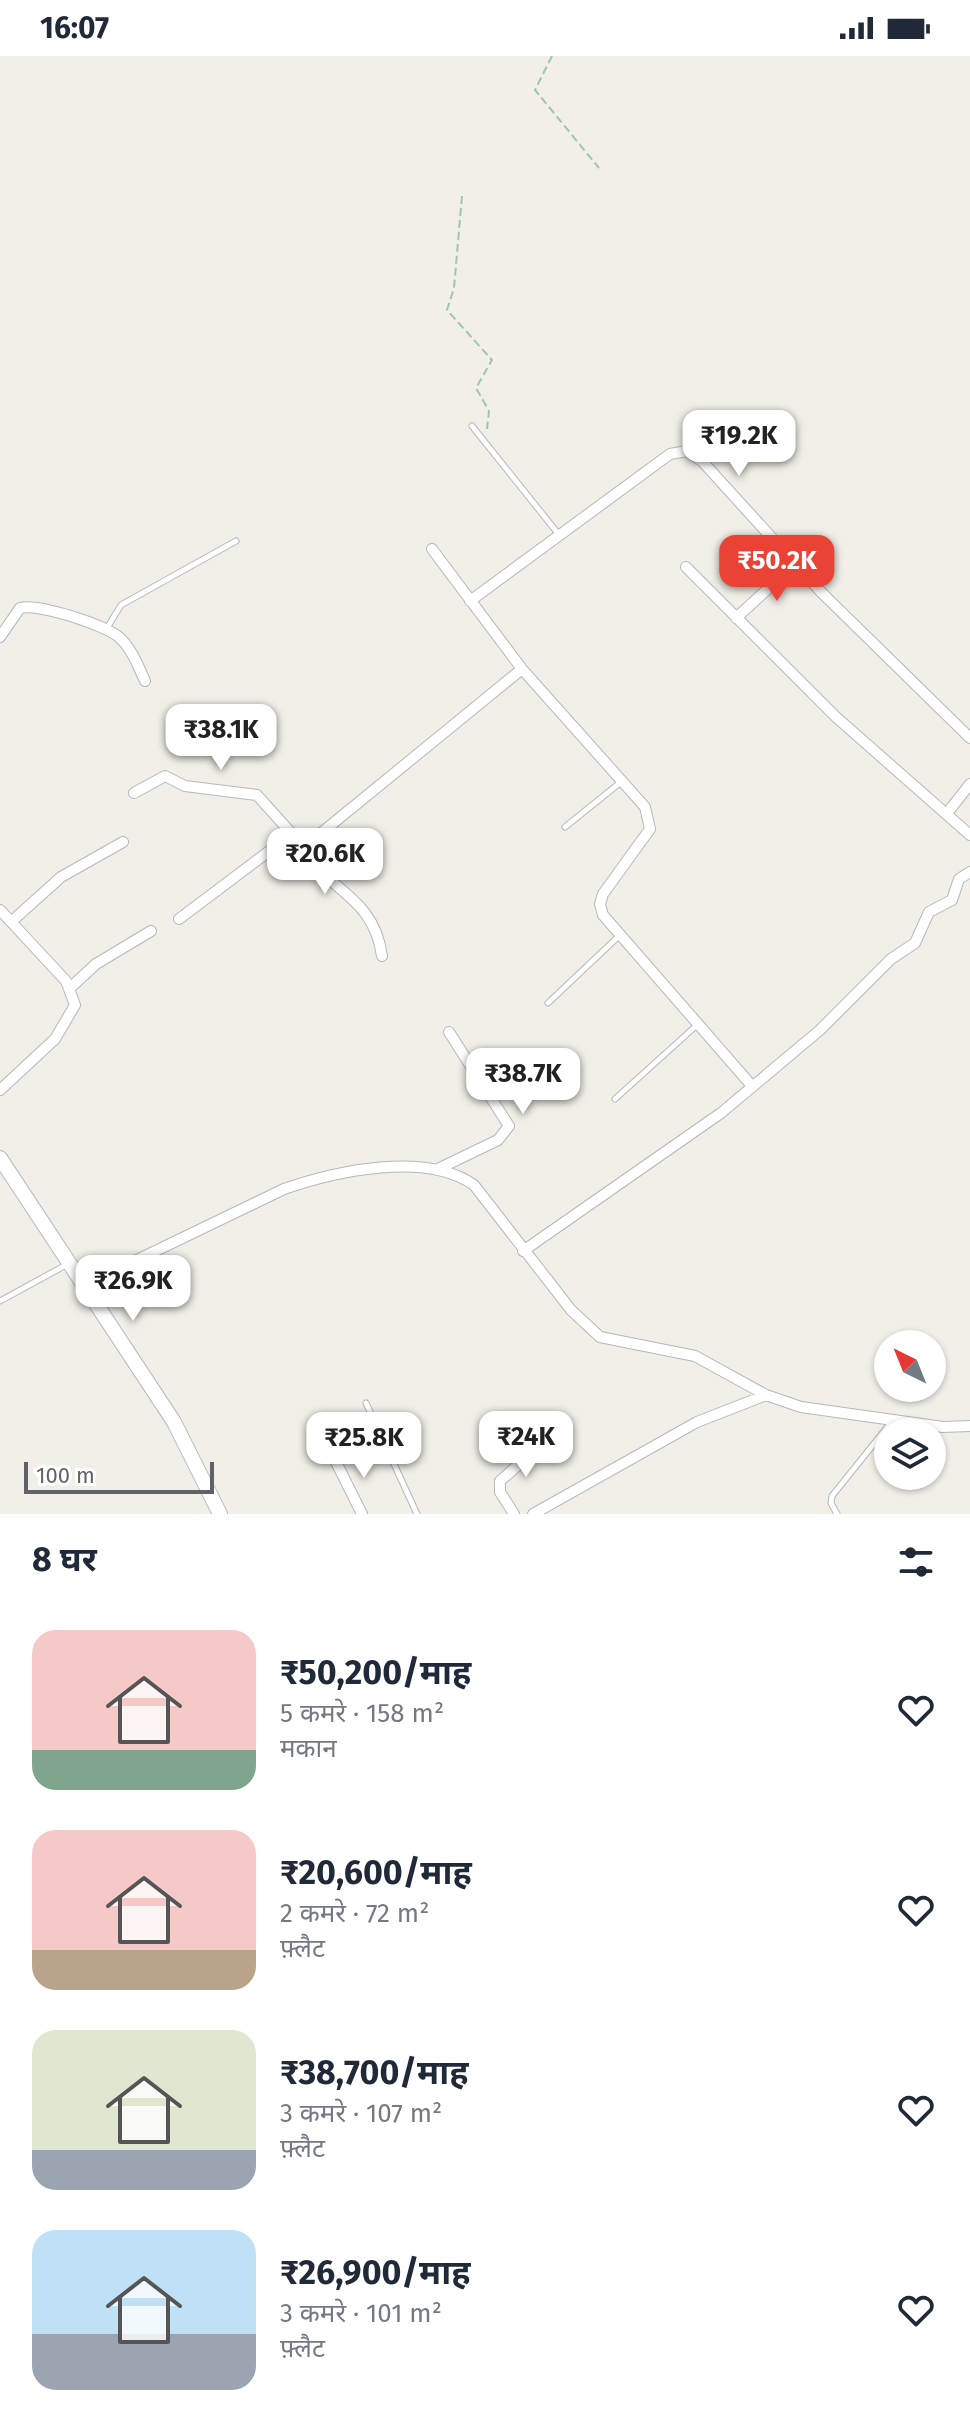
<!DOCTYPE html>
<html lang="hi">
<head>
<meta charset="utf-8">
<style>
  body { margin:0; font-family:"Fira Sans","Noto Sans Devanagari",sans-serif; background:#f6f6f7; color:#1f2937; height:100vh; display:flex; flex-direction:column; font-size:30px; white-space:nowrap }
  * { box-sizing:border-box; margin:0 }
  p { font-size:26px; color:#747a83 }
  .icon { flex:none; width:44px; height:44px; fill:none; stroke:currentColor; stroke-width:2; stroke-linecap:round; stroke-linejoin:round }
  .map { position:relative; height:1458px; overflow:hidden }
  .drawer { display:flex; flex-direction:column; background:#fff; flex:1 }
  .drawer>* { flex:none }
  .needle { width:52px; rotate:317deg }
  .fabs { position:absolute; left:874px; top:1274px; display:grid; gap:16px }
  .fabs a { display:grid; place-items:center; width:72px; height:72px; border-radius:50%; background:#fff; box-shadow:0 2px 6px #0004; font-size:40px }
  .scale { position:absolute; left:24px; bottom:20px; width:190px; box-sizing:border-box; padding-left:8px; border:4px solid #5f6368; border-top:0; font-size:22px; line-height:28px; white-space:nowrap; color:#5f6368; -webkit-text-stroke:6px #fff; paint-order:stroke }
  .price { position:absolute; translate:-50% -68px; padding:0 18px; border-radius:16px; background:#fff; color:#222; font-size:26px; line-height:52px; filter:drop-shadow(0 2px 4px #0008) }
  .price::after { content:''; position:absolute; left:50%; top:48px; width:24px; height:18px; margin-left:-12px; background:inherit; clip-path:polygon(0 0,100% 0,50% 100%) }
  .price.selected { background:#ea4335; color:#fff }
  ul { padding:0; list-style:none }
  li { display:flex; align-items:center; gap:24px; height:200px; padding:0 32px }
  li span { display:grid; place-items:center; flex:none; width:224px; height:160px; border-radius:24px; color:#555 }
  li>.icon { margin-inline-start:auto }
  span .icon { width:96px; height:96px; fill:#fffc; stroke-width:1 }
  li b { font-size:34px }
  h2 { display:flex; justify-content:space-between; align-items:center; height:96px; padding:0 32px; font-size:34px }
  .status { display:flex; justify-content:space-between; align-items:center; height:56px; padding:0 40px; background:#fff; direction:ltr }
  .status svg { height:22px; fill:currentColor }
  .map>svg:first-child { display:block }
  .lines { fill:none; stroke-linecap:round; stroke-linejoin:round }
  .lane-casing { stroke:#b5b8bc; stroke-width:7 }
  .street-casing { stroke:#b5b8bc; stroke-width:12 }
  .secondary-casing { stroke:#b6babf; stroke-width:16 }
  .path { stroke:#9cc7a9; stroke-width:2; stroke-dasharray:8 4; stroke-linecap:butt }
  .lane { stroke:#fff; stroke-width:5 }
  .street { stroke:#fff; stroke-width:10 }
  .secondary { stroke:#fff; stroke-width:14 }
</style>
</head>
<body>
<div class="status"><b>16:07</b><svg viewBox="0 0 49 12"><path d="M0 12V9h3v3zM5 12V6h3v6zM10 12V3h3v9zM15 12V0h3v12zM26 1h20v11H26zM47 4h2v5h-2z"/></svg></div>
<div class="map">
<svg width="970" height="1458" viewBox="0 0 970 1458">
  <rect width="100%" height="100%" fill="#f1efe8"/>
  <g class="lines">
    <defs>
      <path id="lane" d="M472 370 560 480
        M107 572 121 549 236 485
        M565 771 621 726
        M548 947 619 880
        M615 1043 697 969
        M0 1245 66 1209
        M366 1347 417 1458
        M837 1458 831 1447 832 1440 893 1364"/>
      <path id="street" d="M432 493 522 613 645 751 650 773 603 838 600 848 603 859 752 1030
        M686 511 836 661 970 779
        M470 545 670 398 687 395 702 405 821 536 970 682
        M736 562 795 508
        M0 581 20 552C38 547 106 569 120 582 132 593 138 610 145 625
        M134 737 165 720 185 730 257 739 292 778
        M948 756 970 728
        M304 791 302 795C332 836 374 842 382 900
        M0 854 66 925 75 949 55 983 0 1034
        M179 863 292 778 304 791 522 613
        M11 866 61 821 123 786
        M70 932 96 908 151 875
        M440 1112 498 1084 509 1070 449 976
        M523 1195 721 1057 820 974 891 903 915 887 929 856 952 844 959 823 970 816
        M85 1229 284 1133C336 1115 426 1095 474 1129L571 1254 600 1281 695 1300 766 1339 801 1351 943 1371 970 1370
        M336 1406 362 1458
        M514 1458 500 1436V1425L541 1389
        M533 1458 697 1366 766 1339"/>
      <path id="secondary" d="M0 1102 174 1366 220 1458"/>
    </defs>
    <use href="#lane" class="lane-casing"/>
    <use href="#street" class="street-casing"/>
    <use href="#secondary" class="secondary-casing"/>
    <path class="path" d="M552 0 535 34 599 112
      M462 140 454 232 447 254 492 304 476 332 489 355 487 373"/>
    <use href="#lane" class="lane"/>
    <use href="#street" class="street"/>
    <use href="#secondary" class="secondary"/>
  </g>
</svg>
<div class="fabs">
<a><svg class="needle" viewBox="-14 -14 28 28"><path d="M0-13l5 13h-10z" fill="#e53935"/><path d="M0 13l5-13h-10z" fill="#747a83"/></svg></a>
<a><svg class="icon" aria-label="layers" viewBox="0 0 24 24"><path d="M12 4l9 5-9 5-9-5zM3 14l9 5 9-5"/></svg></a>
</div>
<div class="scale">100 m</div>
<b class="price" style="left:739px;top:422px">₹19.2K</b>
<b class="price selected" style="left:777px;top:547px">₹50.2K</b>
<b class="price" style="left:221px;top:716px">₹38.1K</b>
<b class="price" style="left:325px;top:840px">₹20.6K</b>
<b class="price" style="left:523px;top:1060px">₹38.7K</b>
<b class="price" style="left:133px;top:1267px">₹26.9K</b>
<b class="price" style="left:526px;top:1423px">₹24K</b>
<b class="price" style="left:364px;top:1424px">₹25.8K</b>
</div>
<section class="drawer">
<h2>8 घर<svg class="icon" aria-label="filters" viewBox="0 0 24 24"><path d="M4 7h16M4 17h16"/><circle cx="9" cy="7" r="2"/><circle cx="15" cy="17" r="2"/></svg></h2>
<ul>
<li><span style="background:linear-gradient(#f6c9c9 75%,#7fa58c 0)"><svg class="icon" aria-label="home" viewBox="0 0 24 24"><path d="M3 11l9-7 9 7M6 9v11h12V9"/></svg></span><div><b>₹50,200/माह</b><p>5 कमरे · 158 m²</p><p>मकान</p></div><svg class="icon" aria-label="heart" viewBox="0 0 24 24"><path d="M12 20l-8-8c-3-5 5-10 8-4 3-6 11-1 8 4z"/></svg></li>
<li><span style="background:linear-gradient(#f6c9c9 75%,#b9a48a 0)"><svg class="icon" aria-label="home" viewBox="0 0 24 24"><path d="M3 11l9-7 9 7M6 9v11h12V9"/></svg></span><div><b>₹20,600/माह</b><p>2 कमरे · 72 m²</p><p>फ़्लैट</p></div><svg class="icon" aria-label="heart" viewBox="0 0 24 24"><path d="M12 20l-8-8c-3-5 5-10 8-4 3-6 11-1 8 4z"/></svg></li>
<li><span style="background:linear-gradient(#dfe7d0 75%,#9aa5b1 0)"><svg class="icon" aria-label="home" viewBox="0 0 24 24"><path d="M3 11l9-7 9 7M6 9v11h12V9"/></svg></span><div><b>₹38,700/माह</b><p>3 कमरे · 107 m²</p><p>फ़्लैट</p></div><svg class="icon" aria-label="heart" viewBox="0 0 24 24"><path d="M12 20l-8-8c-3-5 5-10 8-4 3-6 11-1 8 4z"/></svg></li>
<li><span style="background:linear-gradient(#bfe0f5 65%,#9aa5b1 0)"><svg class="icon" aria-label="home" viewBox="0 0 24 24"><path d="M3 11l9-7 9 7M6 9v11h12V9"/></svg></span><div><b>₹26,900/माह</b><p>3 कमरे · 101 m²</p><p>फ़्लैट</p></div><svg class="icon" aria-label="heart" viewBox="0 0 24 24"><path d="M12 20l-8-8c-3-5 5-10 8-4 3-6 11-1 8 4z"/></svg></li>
</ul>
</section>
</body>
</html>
